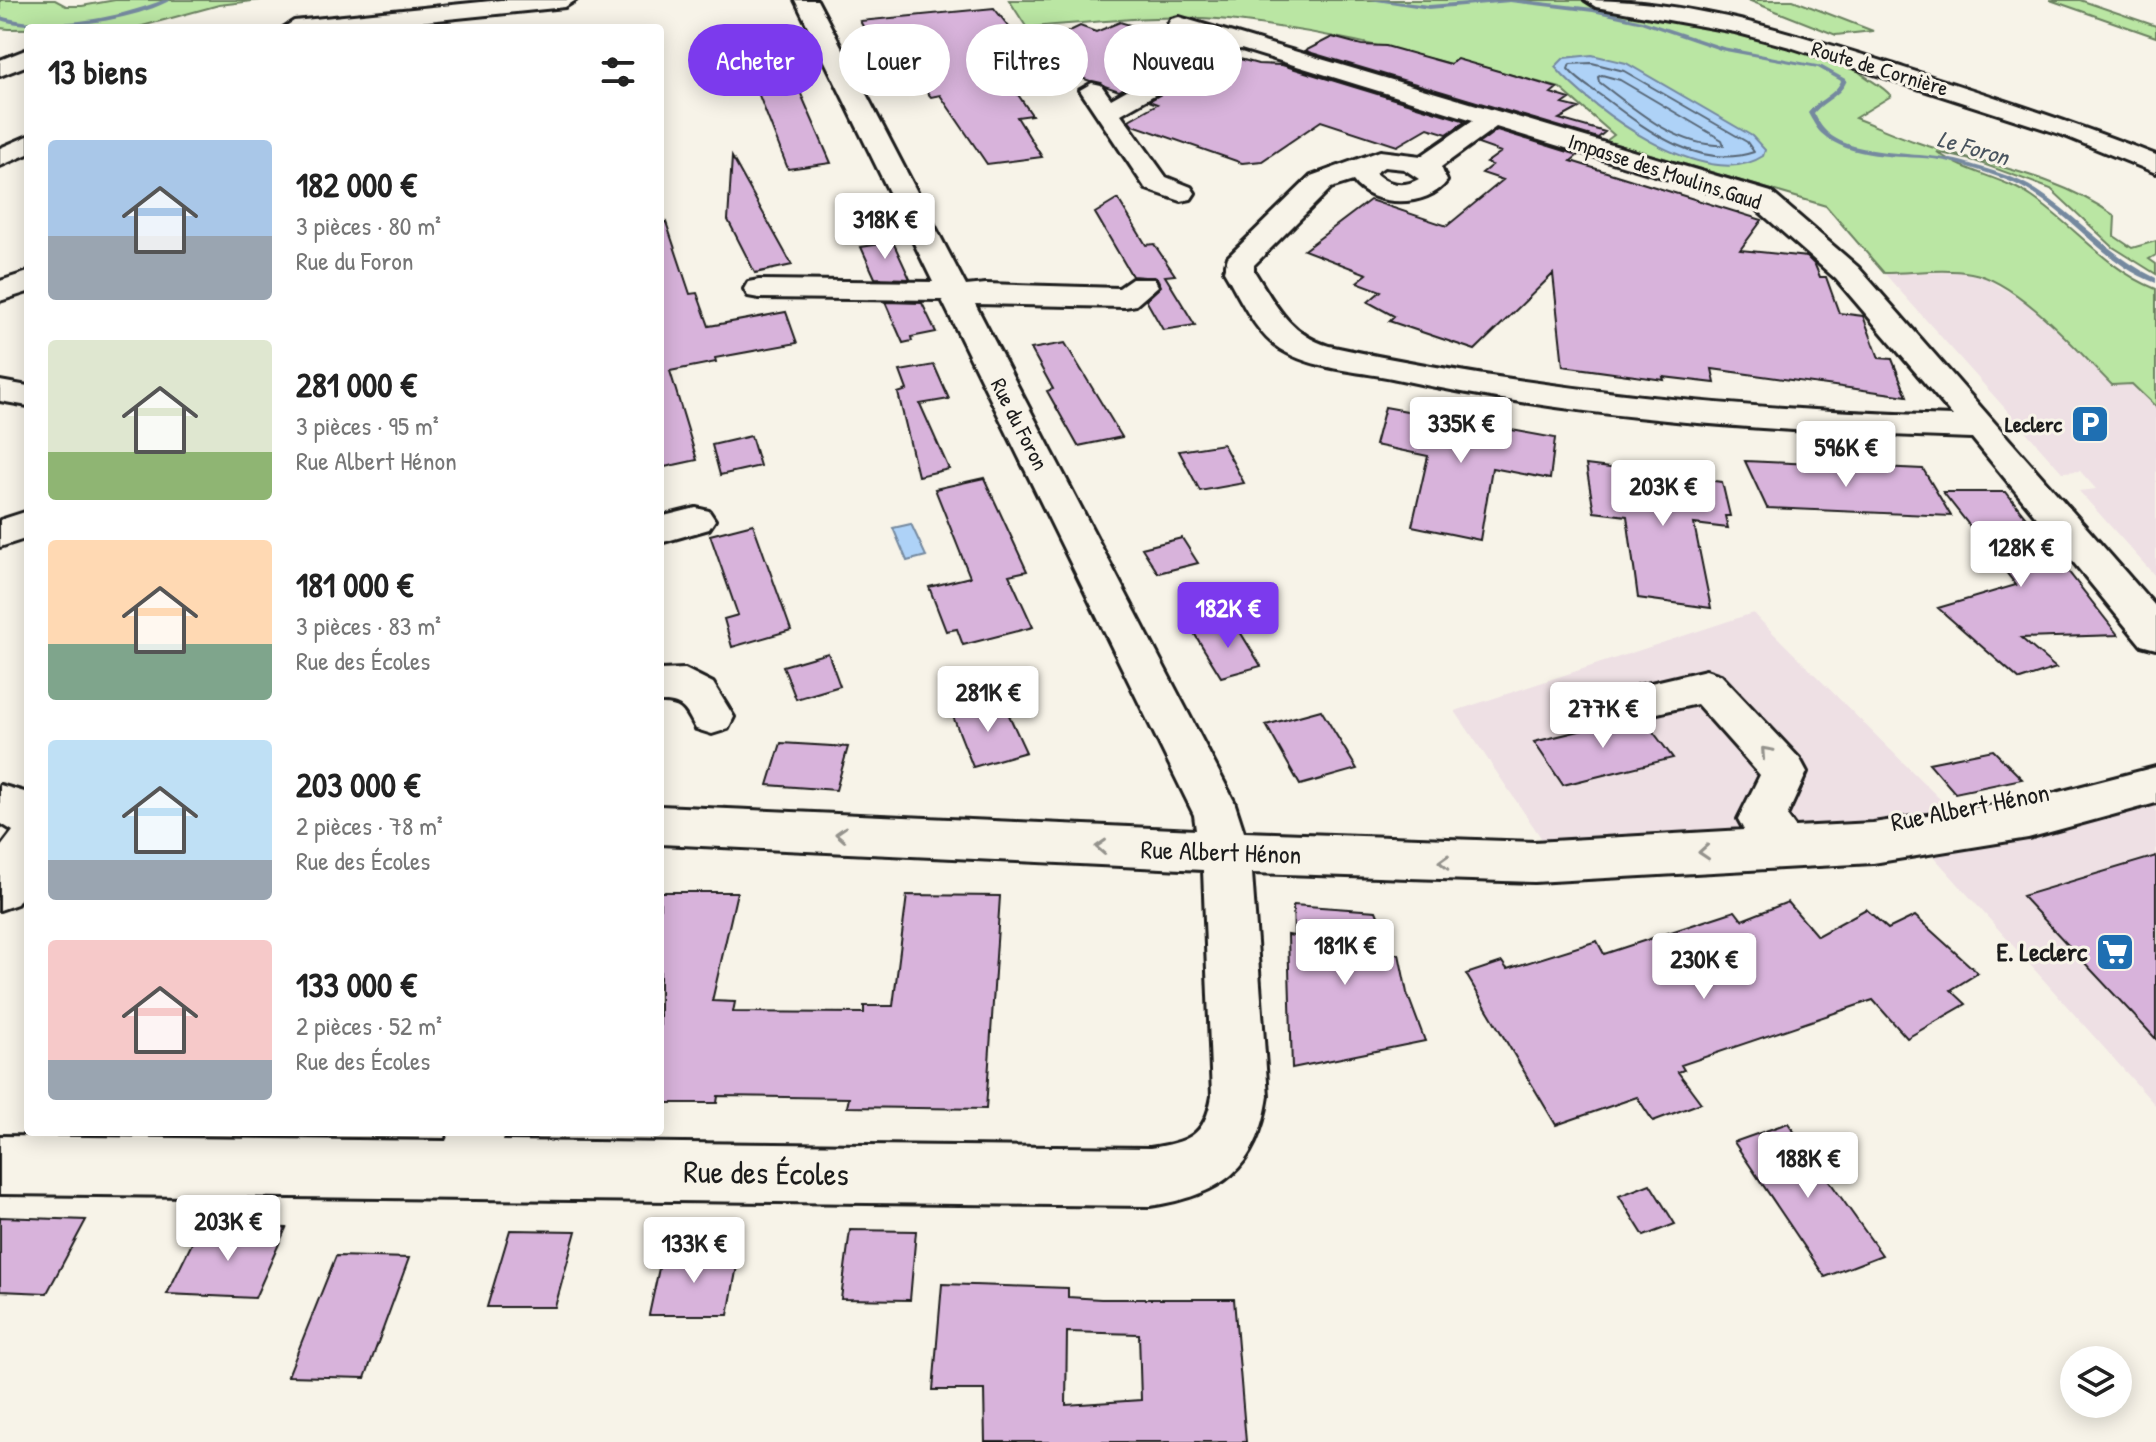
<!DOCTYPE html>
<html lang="fr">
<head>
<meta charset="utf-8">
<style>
  body { margin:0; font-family:"Patrick Hand",sans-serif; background:#f6f6f6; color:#222; height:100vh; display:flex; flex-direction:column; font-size:30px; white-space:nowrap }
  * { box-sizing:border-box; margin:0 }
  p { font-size:26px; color:#767676 }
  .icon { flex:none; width:44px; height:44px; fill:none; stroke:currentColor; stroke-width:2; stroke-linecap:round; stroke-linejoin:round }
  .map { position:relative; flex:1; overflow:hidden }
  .panel { position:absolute; left:24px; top:24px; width:640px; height:1112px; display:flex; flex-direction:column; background:#fff; border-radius:8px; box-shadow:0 4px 20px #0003 }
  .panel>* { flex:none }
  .banner { position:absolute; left:688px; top:24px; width:760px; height:72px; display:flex; gap:16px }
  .tools { position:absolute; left:2060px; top:1346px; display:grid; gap:16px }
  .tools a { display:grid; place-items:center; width:72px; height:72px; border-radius:50%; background:#fff; box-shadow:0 4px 20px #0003; font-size:40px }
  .price { position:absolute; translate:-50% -68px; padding:0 18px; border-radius:8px; background:#fff; color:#222; font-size:26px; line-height:52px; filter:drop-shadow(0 2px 4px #0008) }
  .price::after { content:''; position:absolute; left:50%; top:48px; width:24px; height:18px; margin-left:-12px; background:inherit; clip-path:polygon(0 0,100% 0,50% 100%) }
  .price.active { background:#7c3aed; color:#fff }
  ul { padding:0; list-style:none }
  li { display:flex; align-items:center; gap:24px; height:200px; padding:0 24px }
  li span { display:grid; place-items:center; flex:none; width:224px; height:160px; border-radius:8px; color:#555 }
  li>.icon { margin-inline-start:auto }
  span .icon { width:96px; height:96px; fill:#fffc; stroke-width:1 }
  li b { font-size:34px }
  h2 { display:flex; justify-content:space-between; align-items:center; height:96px; padding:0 24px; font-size:34px }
  .chip { padding:0 28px; border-radius:36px; background:#fff; box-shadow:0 4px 20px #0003; font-size:28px; line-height:72px }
  .chip.active { background:#7c3aed; color:#fff }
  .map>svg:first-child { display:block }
  .built { fill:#eee0e4 }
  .green { fill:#bae6a3; stroke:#6b8160; stroke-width:2 }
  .water { fill:#aed2f7; stroke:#74899f; stroke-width:2 }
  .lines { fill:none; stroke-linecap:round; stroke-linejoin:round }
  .shore { stroke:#566574; stroke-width:2 }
  .stream { fill:#74899f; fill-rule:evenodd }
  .building { fill:#d8b3db; stroke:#1c1c1c; stroke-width:2; fill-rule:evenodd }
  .minor-casing { stroke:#1c1c1c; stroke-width:6 }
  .minor { fill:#f7f3e8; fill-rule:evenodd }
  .oneway { stroke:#94928c }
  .labels { text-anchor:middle; stroke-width:6; stroke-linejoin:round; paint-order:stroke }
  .far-street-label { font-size:22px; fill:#1c1c1c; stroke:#f7f3e8 }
  .far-poi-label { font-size:22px; font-weight:bold; fill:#1c1c1c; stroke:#f7f3e8; text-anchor:end }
  .far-water-label { font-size:24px; font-style:italic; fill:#48535e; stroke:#f7f3e8 }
  .street-label { font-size:26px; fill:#1c1c1c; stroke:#f7f3e8 }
  .poi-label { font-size:26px; font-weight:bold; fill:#1c1c1c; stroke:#f7f3e8; text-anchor:end }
  .near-street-label { font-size:32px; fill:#1c1c1c; stroke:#f7f3e8 }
</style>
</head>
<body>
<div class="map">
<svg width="2156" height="1442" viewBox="0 0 2156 1442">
  <rect width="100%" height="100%" fill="#f7f3e8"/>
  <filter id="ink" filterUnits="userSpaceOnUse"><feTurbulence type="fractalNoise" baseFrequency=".0125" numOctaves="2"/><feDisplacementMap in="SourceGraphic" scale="16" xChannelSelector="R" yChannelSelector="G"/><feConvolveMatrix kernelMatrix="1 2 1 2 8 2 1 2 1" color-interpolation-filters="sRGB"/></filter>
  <g filter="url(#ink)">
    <path class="built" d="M1962 272 1982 276 2031 305 2112 385 2132 384 2156 407V577L2079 491 2096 489 2080 471 2062 472 1884 273Z
      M1753 613 1963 822 2156 769V1106L1909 829 1544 842 1455 711Z"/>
    <path class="green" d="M0 0H55L66 6H82L115 0H261L219 5 135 28 9 29 0 28Z
      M1009 0H1582L1693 20 1851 62C1860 78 1880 82 1891 96L1855 118C1876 126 1897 136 1919 143 1984 165 2057 174 2115 216L2114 236 2132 248 2156 241V255L2149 259 2156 264V274L2113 247 2051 189 1975 161 1937 152C1966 173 2003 177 2032 197 2076 227 2106 269 2156 289V407L2132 384 2112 385C2079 352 2018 281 1971 273 1944 268 1912 273 1884 273L1826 206 1606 141 1614 135 1560 88 1457 60 1450 64C1377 44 1303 29 1229 20 1169 13 1095 22 1034 27L1049 56H1045Z
      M1748 0H1793L1873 31 1836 35Z
      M2050 0H2080L2156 26V37Z"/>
    <path class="water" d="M1592 55 1626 63 1752 136 1765 150 1763 156C1706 194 1592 110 1555 67L1564 58Z
      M911 524 926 556 907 561 893 528Z"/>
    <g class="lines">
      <path class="shore" d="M1592 63 1624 71 1747 142 1754 152C1700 170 1649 132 1607 100 1594 90 1579 82 1568 69L1570 64Z
        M1602 75 1620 80 1722 140 1724 145C1677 148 1634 108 1599 82L1598 77Z"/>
      <path class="stream" d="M163 0H171C131 22 43 34 0 20V16C51 31 114 19 163 0Z
        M1370 0H1386L1429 5 1491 0H1524L1593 8 1642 20 1723 47 1822 66 1847 80C1841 96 1825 100 1814 113 1817 118 1820 125 1824 129 1850 159 1925 150 1964 162 1989 170 2016 176 2038 191 2080 218 2111 257 2156 278V283C2107 265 2076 220 2032 193 2018 184 2002 178 1987 173 1970 168 1952 161 1933 159 1897 155 1851 160 1821 133 1816 128 1812 120 1808 113 1817 100 1834 96 1841 81L1818 68 1720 50 1638 22 1593 12 1510 2 1429 9Z"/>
    </g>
    <path class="building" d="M994 8 1028 51 1080 26 1096 32 1120 22 1199 46 1119 91 1073 75 1012 86 1032 115 1017 117 1042 157 987 164 940 95 931 97 905 67 887 70 860 21Z
      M1332 37 1362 45 1386 46 1450 64 1457 59 1557 88 1551 93 1570 99 1563 104 1579 108 1559 119 1605 132 1598 138 1305 51Z
      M1229 56 1258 64 1282 65 1466 121 1447 134 1428 128 1397 146 1321 121 1262 161 1242 163 1133 125 1129 120 1157 104 1149 101Z
      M791 59 787 84 798 87 831 163 788 169 751 75 759 77 762 60Z
      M1497 130 1578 155 1571 161 1762 220 1740 250 1807 257 1815 265 1820 277H1826L1839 313 1863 316 1879 358 1892 359 1907 396 1712 369 1715 383 1663 377 1664 380 1563 366 1553 274 1475 350 1389 321 1394 316 1368 302 1381 291 1357 282 1367 274 1304 250 1370 200 1447 226 1503 180 1482 173 1492 165 1486 163 1501 152 1478 144Z
      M732 157 792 265 755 273 728 220Z
      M1118 199 1146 245 1154 244 1175 275 1165 276 1195 325 1163 330 1146 300 1161 286 1157 278 1132 276 1095 213Z
      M666 222 690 294 697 293 709 326 786 312 797 343 715 358 716 362 670 371 697 460 660 468V223Z
      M893 242 910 279 875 278 861 247Z
      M885 302 922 303 936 332 911 337 912 341 903 343Z
      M1065 343 1122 437 1078 446 1047 391 1053 389 1031 349Z
      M934 365 949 399 920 404 949 469 918 476 898 393 907 390 900 371Z
      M1385 407 1555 438 1550 479 1492 468 1480 540 1412 526 1428 456 1375 445Z
      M751 436 760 466 720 475 712 445Z
      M1223 444 1244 483 1200 491 1179 451Z
      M1745 461 1923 469 1951 516 1767 508Z
      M1586 465 1722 482 1730 516H1725L1728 528 1694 524 1711 608 1638 598 1627 516 1594 512Z
      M984 478 1027 571 1009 575 1033 627 963 645 957 629 946 631 929 587 970 577 935 489Z
      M1943 492H2006L2118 635 2021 638 2056 668 2020 680 1938 608 2016 585Z
      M753 524 791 630 732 647 724 619 738 615 710 535Z
      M1182 538 1198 563 1158 573 1142 548Z
      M1234 622 1261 666 1221 677 1194 633Z
      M828 653 840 686 796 699 783 666Z
      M1002 700 1026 752 973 767 952 714Z
      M1321 710 1357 769 1300 785 1266 725Z
      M1641 716 1673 758 1563 785 1534 742Z
      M781 743 848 747 836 790 768 785Z
      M1993 750 2022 779 1955 793 1929 763Z
      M2156 856V1039L2022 896Z
      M660 892H737L712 1001 735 1002 733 1012 864 1013V1006H893L907 895 1000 896 986 1109 847 1107 849 1098 718 1096 717 1103H660Z
      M1788 902 1817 936 1866 909 1888 929 1915 916 1978 973 1951 990 1966 1004 1907 1038 1873 1000 1681 1065 1684 1070 1678 1072 1701 1103 1653 1121 1637 1097 1556 1125 1466 974 1502 962 1507 969 1597 941 1604 954 1735 911 1742 920Z
      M1293 905 1376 911 1394 954H1399L1407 993 1425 1041 1292 1068 1288 935 1294 936Z
      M1788 1123 1882 1255 1825 1277 1734 1142Z
      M1650 1184 1675 1224 1644 1236 1619 1196Z
      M0 1217 86 1220 47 1293 0 1291Z
      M229 1226 286 1228 255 1298 167 1294 198 1231 226 1233Z
      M510 1230 576 1231 555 1307H487Z
      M850 1230 916 1231 910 1300 841 1299Z
      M662 1254 739 1255 728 1315H649Z
      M336 1256 409 1258 365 1378 288 1376Z
      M942 1284 1068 1288V1297L1101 1299H1234L1246 1442H985L984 1390H933ZM1067 1332 1139 1334 1141 1400 1066 1405Z"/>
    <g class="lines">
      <defs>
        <path id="minor" d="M501 0H576L565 7 359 28H283L294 21Z
          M795 0H817L966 286 986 284 1119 288 1132 279H1154L1158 286 1136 305 1125 307 975 304 1234 801 1244 832 1534 842 1744 830 1738 819 1760 775 1697 704 1653 714 1638 710 1631 698 1638 686 1706 670 1721 675 1800 759 1807 772 1787 816 1795 827 1873 823 2028 800 2156 767V803L2028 838 1873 863 1534 882 1252 873 1268 1096C1257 1170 1221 1195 1150 1206L0 1194V1136L446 1141 450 1132H506L503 1141 1150 1148C1188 1142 1205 1137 1212 1096L1203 870 660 844V806L1196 830 1194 815 942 300 759 298 748 296 744 289 748 282 759 280 933 282Z
          M1585 0C1695 0 1800 35 1904 68 1989 95 2073 122 2156 155V173L2060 134 1790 47 1735 32 1596 7Z
          M1179 17 1771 192 1858 267 2156 607V649L2141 645 1972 438C1777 432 1583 420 1392 378 1356 371 1312 369 1280 349 1254 332 1240 297 1224 271L1228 257 1311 176 1380 151 1421 156 1473 120 1241 49 1231 51 1121 114 1166 177 1191 187 1195 193 1191 199 1181 201 1146 189 1080 90 1092 83 1101 85 1111 99 1214 41 1171 29 1168 24 1171 19ZM1496 127 1751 204 1836 279 1953 416C1741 410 1538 391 1329 346 1289 334 1275 304 1254 271V265L1331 188 1353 181C1372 208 1428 208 1447 181L1441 167ZM1384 167 1404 169 1419 179C1403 188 1388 185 1375 173Z
          M28 49V65L0 76V60Z
          M28 136V154L0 166V148Z
          M28 272V292L0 301V281Z
          M0 381 28 386V406L0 401Z
          M696 508 709 511 715 520 709 529 660 543V517Z
          M28 511V538L0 547V520Z
          M685 669 713 683 734 717 728 729 712 734 696 729C686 710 683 701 660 702V670Z
          M0 785 28 793V887L17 904 0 910V848L13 831 0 823Z"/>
      </defs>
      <use href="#minor" class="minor-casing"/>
      <use href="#minor" class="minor"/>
    </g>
    <defs><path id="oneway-chevron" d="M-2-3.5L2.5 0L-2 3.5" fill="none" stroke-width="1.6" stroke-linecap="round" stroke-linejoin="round" transform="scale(2)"/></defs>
    <g class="oneway">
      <use href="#oneway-chevron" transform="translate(1766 752) rotate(-132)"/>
      <use href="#oneway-chevron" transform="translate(841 834) rotate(-177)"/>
      <use href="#oneway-chevron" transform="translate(1101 847) rotate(-177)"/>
      <use href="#oneway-chevron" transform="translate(1704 852) rotate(176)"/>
      <use href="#oneway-chevron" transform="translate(1444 862) rotate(-178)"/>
    </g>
  </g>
  <defs>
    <symbol id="parking-square" viewBox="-11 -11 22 22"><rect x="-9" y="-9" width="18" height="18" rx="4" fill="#1f6fb2" stroke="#f7f3e8"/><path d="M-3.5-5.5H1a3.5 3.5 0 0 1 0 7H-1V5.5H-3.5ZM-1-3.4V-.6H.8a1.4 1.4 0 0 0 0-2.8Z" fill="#fff"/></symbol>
    <symbol id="supermarket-square" viewBox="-11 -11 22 22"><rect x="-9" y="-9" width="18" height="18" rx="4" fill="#1f6fb2" stroke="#f7f3e8"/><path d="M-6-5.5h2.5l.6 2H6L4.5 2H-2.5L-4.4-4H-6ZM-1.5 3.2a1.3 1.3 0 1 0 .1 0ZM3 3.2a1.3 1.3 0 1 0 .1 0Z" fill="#fff"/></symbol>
  </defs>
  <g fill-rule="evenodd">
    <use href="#parking-square" x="2068" y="402" width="44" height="44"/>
    <use href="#supermarket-square" x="2093" y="930" width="44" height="44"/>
  </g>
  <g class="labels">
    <g class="far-street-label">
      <text transform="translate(1880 68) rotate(17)" y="8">Route de Cornière</text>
      <text transform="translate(1665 171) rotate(18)" y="8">Impasse des Moulins Gaud</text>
      <text transform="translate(1020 424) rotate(63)" y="8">Rue du Foron</text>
    </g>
    <g class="far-poi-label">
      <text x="2062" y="432">Leclerc</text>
    </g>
    <g class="far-water-label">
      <text transform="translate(1973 148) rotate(16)" y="8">Le Foron</text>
    </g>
    <g class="street-label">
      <text transform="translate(1970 807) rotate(-11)" y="9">Rue Albert Hénon</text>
      <text transform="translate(1221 852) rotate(2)" y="9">Rue Albert Hénon</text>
    </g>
    <g class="poi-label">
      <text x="2087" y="961">E. Leclerc</text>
    </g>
    <g class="near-street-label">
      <text transform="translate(766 1173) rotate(1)" y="11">Rue des Écoles</text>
    </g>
  </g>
</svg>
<div class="tools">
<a><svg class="icon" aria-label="layers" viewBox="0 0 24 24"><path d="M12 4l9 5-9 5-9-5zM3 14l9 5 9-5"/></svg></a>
</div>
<b class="price" style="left:885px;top:261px">318K €</b>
<b class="price" style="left:1461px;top:465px">335K €</b>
<b class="price" style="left:1846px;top:489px">596K €</b>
<b class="price" style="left:1663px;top:528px">203K €</b>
<b class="price" style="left:2021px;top:589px">128K €</b>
<b class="price active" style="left:1228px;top:650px">182K €</b>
<b class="price" style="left:988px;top:734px">281K €</b>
<b class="price" style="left:1603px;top:750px">277K €</b>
<b class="price" style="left:1345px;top:987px">181K €</b>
<b class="price" style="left:1704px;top:1001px">230K €</b>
<b class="price" style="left:1808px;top:1200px">188K €</b>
<b class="price" style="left:228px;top:1263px">203K €</b>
<b class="price" style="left:694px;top:1285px">133K €</b>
<div class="banner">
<a class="chip active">Acheter</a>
<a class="chip">Louer</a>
<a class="chip">Filtres</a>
<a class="chip">Nouveau</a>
</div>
<section class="panel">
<h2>13 biens<svg class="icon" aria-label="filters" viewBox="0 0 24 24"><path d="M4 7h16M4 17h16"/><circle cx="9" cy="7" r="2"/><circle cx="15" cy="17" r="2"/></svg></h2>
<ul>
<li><span style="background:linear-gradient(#a9c7e8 60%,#9aa5b1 0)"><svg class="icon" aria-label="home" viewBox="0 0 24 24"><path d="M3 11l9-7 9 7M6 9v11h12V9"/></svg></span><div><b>182 000 €</b><p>3 pièces · 80 m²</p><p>Rue du Foron</p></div></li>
<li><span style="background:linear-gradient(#dfe7d0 70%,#8fb573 0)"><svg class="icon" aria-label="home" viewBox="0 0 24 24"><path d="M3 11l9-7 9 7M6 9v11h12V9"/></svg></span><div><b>281 000 €</b><p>3 pièces · 95 m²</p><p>Rue Albert Hénon</p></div></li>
<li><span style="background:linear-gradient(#ffd9b3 65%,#7fa58c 0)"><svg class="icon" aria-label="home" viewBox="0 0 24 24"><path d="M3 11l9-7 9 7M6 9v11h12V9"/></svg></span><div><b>181 000 €</b><p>3 pièces · 83 m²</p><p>Rue des Écoles</p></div></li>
<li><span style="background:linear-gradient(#bfe0f5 75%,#9aa5b1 0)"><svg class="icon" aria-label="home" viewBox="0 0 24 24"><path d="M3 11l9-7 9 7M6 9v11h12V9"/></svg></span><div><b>203 000 €</b><p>2 pièces · 78 m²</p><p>Rue des Écoles</p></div></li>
<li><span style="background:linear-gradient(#f6c9c9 75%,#9aa5b1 0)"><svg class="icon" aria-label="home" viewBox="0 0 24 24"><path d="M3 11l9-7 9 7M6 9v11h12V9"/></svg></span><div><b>133 000 €</b><p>2 pièces · 52 m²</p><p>Rue des Écoles</p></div></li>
</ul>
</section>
</div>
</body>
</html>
